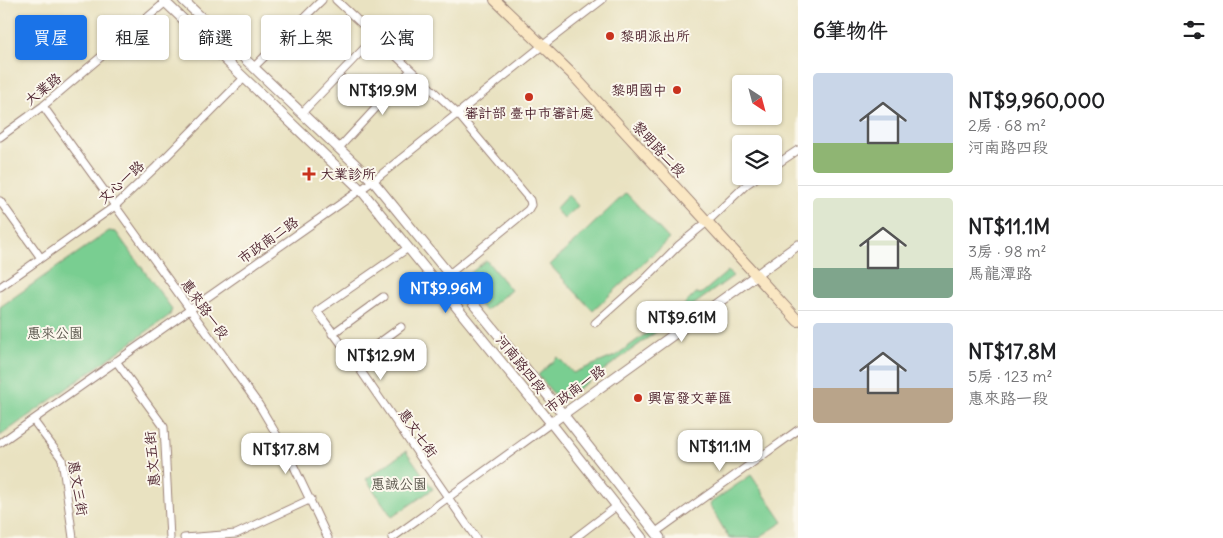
<!DOCTYPE html>
<html lang="zh-TW">
<head>
<meta charset="utf-8">
<style>
  body { margin:0; font-family:Delius,"LXGW WenKai TC",sans-serif; background:#f6f6f6; color:#202124; height:100vh; display:flex; flex-direction:column; font-size:19px; white-space:nowrap }
  * { box-sizing:border-box; margin:0 }
  p { font-size:16px; color:#757577 }
  .icon { flex:none; width:28px; height:28px; fill:none; stroke:currentColor; stroke-width:2; stroke-linecap:round; stroke-linejoin:round }
  .map { position:relative; flex:1; overflow:hidden }
  .details { display:flex; flex-direction:column; background:#fff; width:425px }
  .details>* { flex:none }
  .top-card { position:absolute; left:15px; top:15px; width:475px; height:45px; display:flex; gap:10px }
  .needle { width:32px; rotate:144deg }
  .tools { position:absolute; left:732px; top:75px; display:grid; gap:10px }
  .tools a { display:grid; place-items:center; width:50px; height:50px; border-radius:5px; background:#fff; box-shadow:0 1px 4px #0004; font-size:25px }
  .price { position:absolute; translate:-50% -42px; padding:0 11px; border-radius:10px; background:#fff; color:#222; font-size:16px; line-height:32px; filter:drop-shadow(0 1px 2px #0008) }
  .price::after { content:''; position:absolute; left:50%; top:30px; width:15px; height:11px; margin-left:-8px; background:inherit; clip-path:polygon(0 0,100% 0,50% 100%) }
  .price.on { background:#1a73e8; color:#fff }
  ul { padding:0; list-style:none }
  li { display:flex; align-items:center; gap:15px; height:125px; padding:0 15px }
  li+li { border-top:1px solid #e0e0e0 }
  li span { display:grid; place-items:center; flex:none; width:140px; height:100px; border-radius:5px; color:#555 }
  li>.icon { margin-inline-start:auto }
  span .icon { width:60px; height:60px; fill:#fffc; stroke-width:1 }
  li b { font-size:21px }
  h2 { display:flex; justify-content:space-between; align-items:center; height:60px; padding:0 15px; font-size:21px }
  .chip { padding:0 18px; border-radius:5px; background:#fff; box-shadow:0 1px 4px #0004; font-size:18px; line-height:45px }
  .chip.on { background:#1a73e8; color:#fff }
  main { display:flex; flex:1; min-height:0 }
  .map>svg:first-child { display:block }
  .green { fill:#79ce91; stroke:#62765e }
  .lines { fill:none; stroke-linecap:round; stroke-linejoin:round }
  .minor-casing { stroke:#9a8076; stroke-width:9 }
  .tertiary-casing { stroke:#9a8076; stroke-width:11 }
  .secondary-casing { stroke:#9a8076; stroke-width:12 }
  .minor { stroke:#fff; stroke-width:7 }
  .tertiary { stroke:#fff; stroke-width:9 }
  .secondary { stroke:#fae7c3; stroke-width:10 }
  .poi-dot { fill:#c8321e; stroke:#fbf7ec; stroke-width:2 }
  .labels { text-anchor:middle; stroke-width:4; stroke-linejoin:round; paint-order:stroke }
  .poi-label { font-size:14px; fill:#4a1f2b; stroke:#fbf7ec; text-anchor:start }
  .street-label { font-size:14px; fill:#4a1f2b; stroke:#fbf7ec }
  .park-label { font-size:14px; fill:#58544a; stroke:#fbf7ec }
</style>
</head>
<body>
<main>
<div class="map">
<svg width="798" height="538" viewBox="0 0 798 538">
  <rect width="100%" height="100%" fill="#fbf7ec"/>
  <filter id="ink" filterUnits="userSpaceOnUse"><feTurbulence type="fractalNoise" baseFrequency=".02" numOctaves="2"/><feDisplacementMap in="SourceGraphic" scale="10" xChannelSelector="R" yChannelSelector="G"/><feConvolveMatrix kernelMatrix="1 2 1 2 8 2 1 2 1" color-interpolation-filters="sRGB"/></filter>
  <filter id="wash" filterUnits="userSpaceOnUse"><feTurbulence type="fractalNoise" baseFrequency=".0096" numOctaves="4" result="noise"/><feDisplacementMap in="SourceGraphic" scale="20" xChannelSelector="R" yChannelSelector="G"/><feGaussianBlur stdDeviation="1.12" result="paint"/><feColorMatrix in="noise" values="0 0 0 0 0 0 0 0 0 0 0 0 0 0 0 0 0 1.4 0 .05"/><feComposite in="paint" operator="in"/></filter>
  <g filter="url(#wash)">
    <rect width="100%" height="100%" fill="#e9e2c1"/>
    <path class="green" d="M626 193 669 239 593 311 550 265Z
      M568 195 578 206 564 219 555 209Z
      M109 231 116 232 172 309 170 315 0 436V307Z
      M486 260 511 290 485 311 461 281Z
      M728 271 733 276 560 402 538 375 558 357 573 373 615 356 668 318 683 306 696 293 701 294Z
      M406 451 433 489 392 517 366 479Z
      M751 475 783 522 758 538H729L709 504Z"/>
  </g>
  <g filter="url(#ink)">
    <g class="lines">
      <defs>
        <path id="minor" d="M336 0 458 114 530 200 531 205 528 210 448 275
          M254 67 322 0
          M43 106 259 405 288 454 328 538
          M302 113 375 37
          M0 137 43 106 168 0
          M339 148 411 70
          M774 166 798 150
          M0 201 41 258
          M408 248 317 311 354 361 476 538
          M0 287 115 206 156 167 244 78
          M595 323 648 276 679 245 707 222 747 184 759 176
          M332 334 383 297
          M116 361 164 427 170 538
          M354 361 401 327
          M33 420 62 459 73 538
          M0 443 373 181 542 46 602 0
          M656 532 798 430
          M184 538 236 534 311 499
          M392 538 551 423
          M575 538 617 506"/>
        <path id="tertiary" d="M163 0 361 190 551 423 642 538
          M183 0 373 181 563 414 660 538
          M551 423 798 245"/>
        <path id="secondary" d="M495 0 572 74 798 321"/>
      </defs>
      <use href="#minor" class="minor-casing"/>
      <use href="#tertiary" class="tertiary-casing"/>
      <use href="#secondary" class="secondary-casing"/>
      <use href="#minor" class="minor"/>
      <use href="#tertiary" class="tertiary"/>
      <use href="#secondary" class="secondary"/>
    </g>
  </g>
  <g class="poi-dot">
    <circle cx="610" cy="36" r="5"/>
    <circle cx="677" cy="90" r="5"/>
    <circle cx="529" cy="97" r="5"/>
    <path d="M306.5 166.5h5v5h5v5h-5v5h-5v-5h-5v-5h5z"/>
    <circle cx="638" cy="398" r="5"/>
  </g>
  <g class="labels">
    <g class="poi-label">
      <text x="620" y="41">黎明派出所</text>
      <text x="667" y="95" text-anchor="end">黎明國中</text>
      <text x="529" y="118" text-anchor="middle">審計部 臺中市審計處</text>
      <text x="320" y="179">大業診所</text>
      <text x="648" y="403">興富發文華匯</text>
    </g>
    <g class="street-label">
      <text transform="translate(43 89) rotate(-39)" y="5">大業路</text>
      <text transform="translate(659 149) rotate(47)" y="5">黎明路二段</text>
      <text transform="translate(121 182) rotate(-42)" y="5">文心一路</text>
      <text transform="translate(268 240) rotate(-35)" y="5">市政南二路</text>
      <text transform="translate(205 309) rotate(54)" y="5">惠來路一段</text>
      <text transform="translate(521 364) rotate(51)" y="5">河南路四段</text>
      <text transform="translate(575 389) rotate(-36)" y="5">市政南一路</text>
      <text transform="translate(418 433) rotate(55)" y="5">惠文七街</text>
      <text transform="translate(152 459) rotate(-95)" y="5">惠文五街</text>
      <text transform="translate(78 488) rotate(80)" y="5">惠文三街</text>
    </g>
    <g class="park-label">
      <text x="55" y="338">惠來公園</text>
      <text x="399" y="489">惠誠公園</text>
    </g>
  </g>
</svg>
<div class="tools">
<a><svg class="needle" viewBox="-14 -14 28 28"><path d="M0-13l5 13h-10z" fill="#e53935"/><path d="M0 13l5-13h-10z" fill="#757577"/></svg></a>
<a><svg class="icon" aria-label="layers" viewBox="0 0 24 24"><path d="M12 4l9 5-9 5-9-5zM3 14l9 5 9-5"/></svg></a>
</div>
<b class="price" style="left:383px;top:116px">NT$19.9M</b>
<b class="price on" style="left:446px;top:314px">NT$9.96M</b>
<b class="price" style="left:682px;top:343px">NT$9.61M</b>
<b class="price" style="left:381px;top:381px">NT$12.9M</b>
<b class="price" style="left:720px;top:472px">NT$11.1M</b>
<b class="price" style="left:286px;top:475px">NT$17.8M</b>
<div class="top-card">
<a class="chip on">買屋</a>
<a class="chip">租屋</a>
<a class="chip">篩選</a>
<a class="chip">新上架</a>
<a class="chip">公寓</a>
</div>
</div>
<section class="details">
<h2>6筆物件<svg class="icon" aria-label="filters" viewBox="0 0 24 24"><path d="M4 7h16M4 17h16"/><circle cx="9" cy="7" r="2"/><circle cx="15" cy="17" r="2"/></svg></h2>
<ul>
<li><span style="background:linear-gradient(#c9d6e8 70%,#8fb573 0)"><svg class="icon" aria-label="home" viewBox="0 0 24 24"><path d="M3 11l9-7 9 7M6 9v11h12V9"/></svg></span><div><b>NT$9,960,000</b><p>2房 · 68 m²</p><p>河南路四段</p></div></li>
<li><span style="background:linear-gradient(#dfe7d0 70%,#7fa58c 0)"><svg class="icon" aria-label="home" viewBox="0 0 24 24"><path d="M3 11l9-7 9 7M6 9v11h12V9"/></svg></span><div><b>NT$11.1M</b><p>3房 · 98 m²</p><p>馬龍潭路</p></div></li>
<li><span style="background:linear-gradient(#c9d6e8 65%,#b9a48a 0)"><svg class="icon" aria-label="home" viewBox="0 0 24 24"><path d="M3 11l9-7 9 7M6 9v11h12V9"/></svg></span><div><b>NT$17.8M</b><p>5房 · 123 m²</p><p>惠來路一段</p></div></li>
</ul>
</section>
</main>
</body>
</html>
